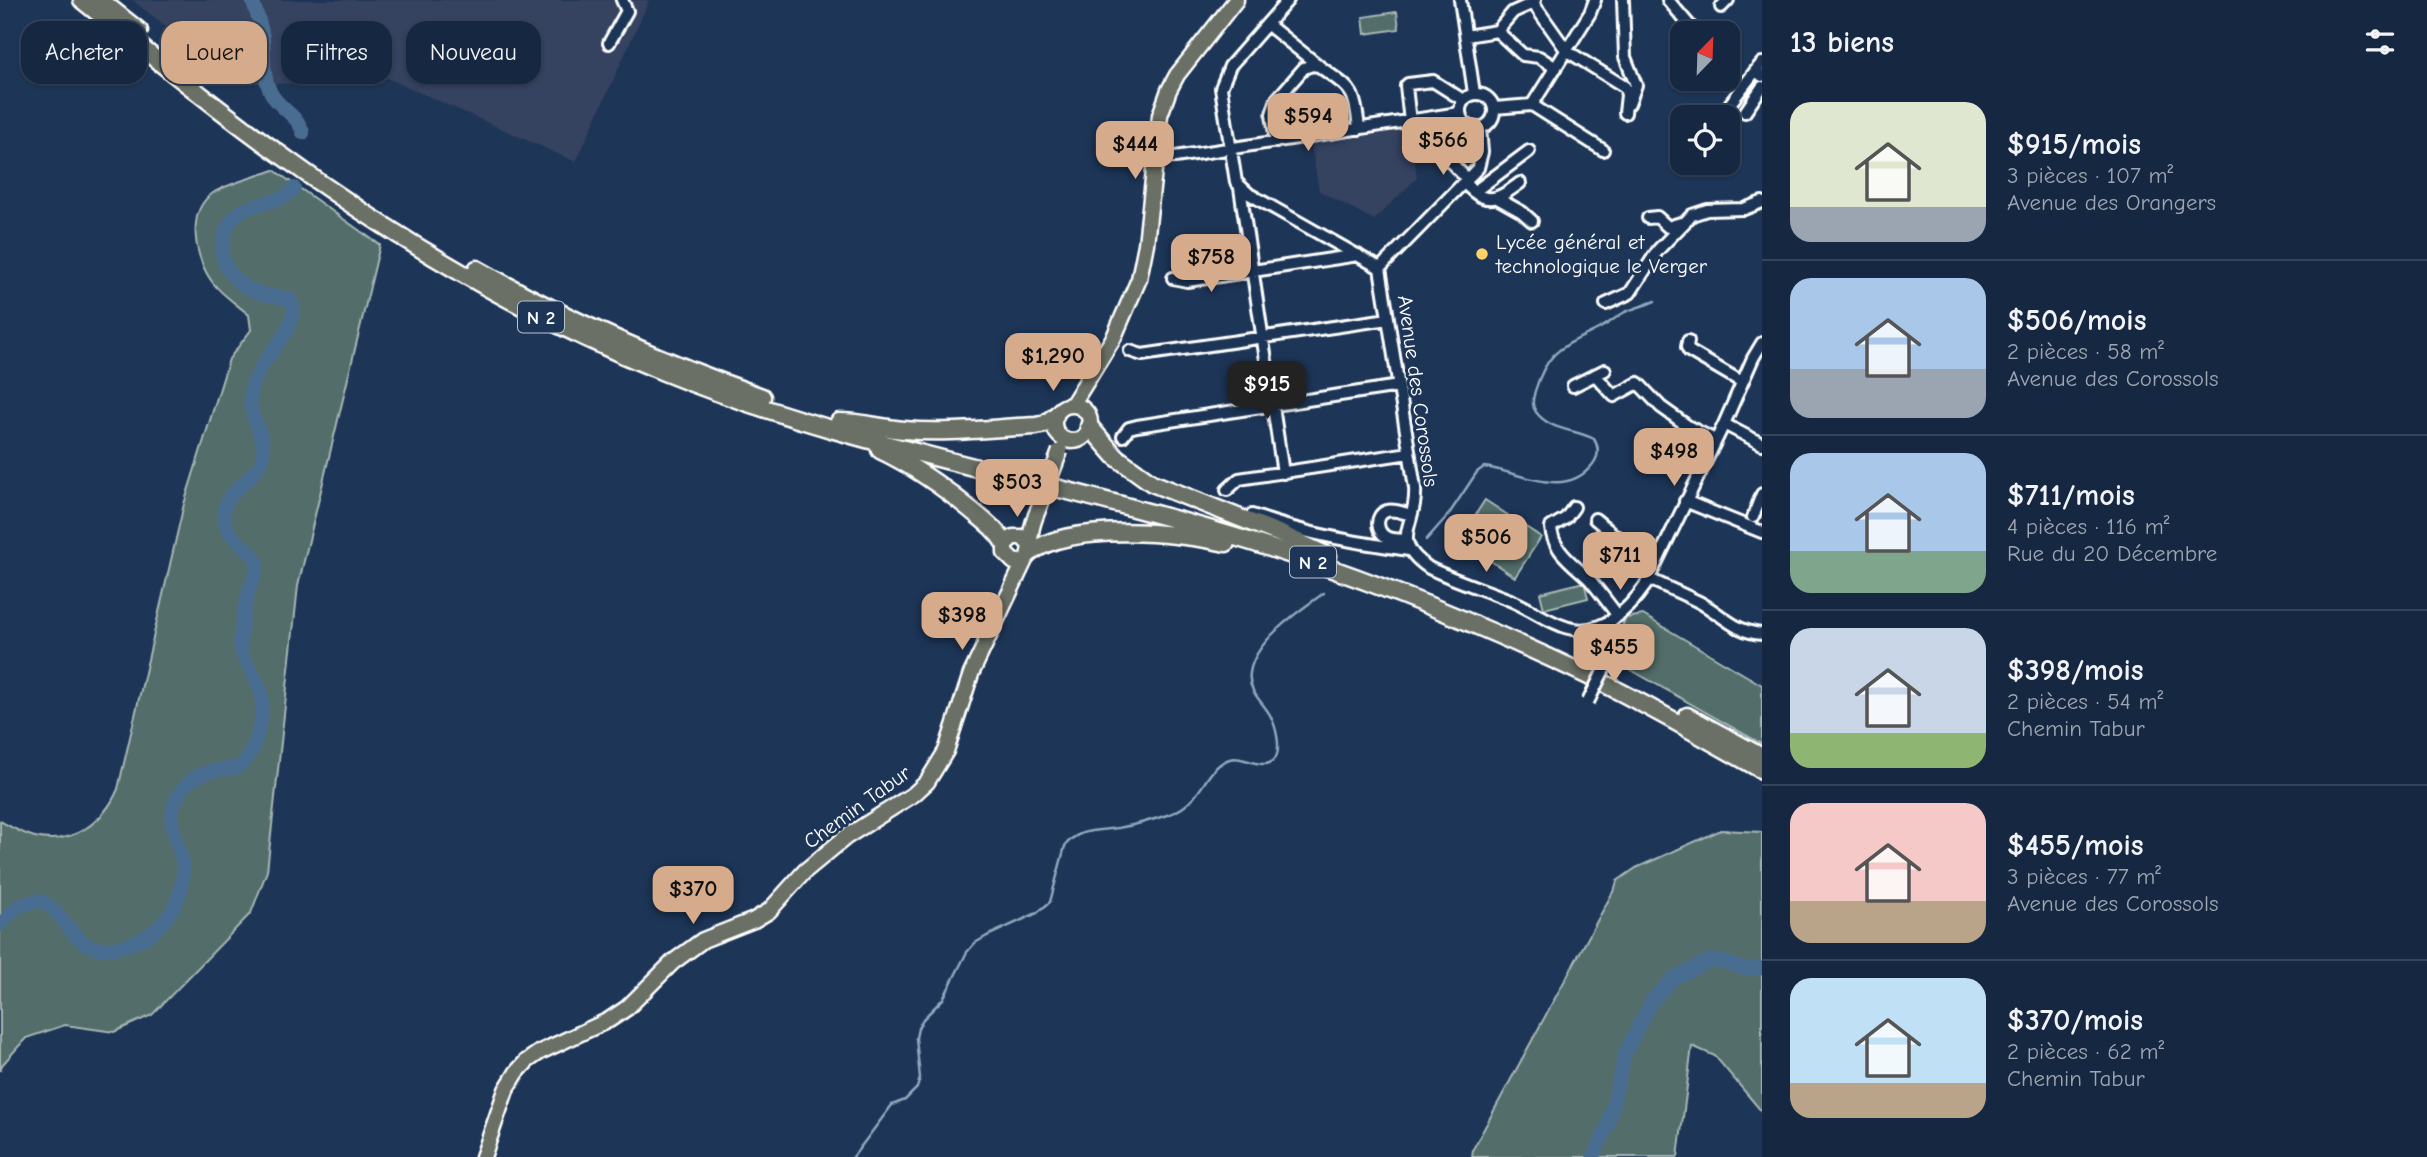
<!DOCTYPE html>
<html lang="fr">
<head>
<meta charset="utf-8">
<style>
  body { margin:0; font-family:"Comic Neue",sans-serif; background:#1f3048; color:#f1f3f6; height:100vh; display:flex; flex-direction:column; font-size:26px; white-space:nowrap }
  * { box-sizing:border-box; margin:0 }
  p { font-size:23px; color:#9ea6b1 }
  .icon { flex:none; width:38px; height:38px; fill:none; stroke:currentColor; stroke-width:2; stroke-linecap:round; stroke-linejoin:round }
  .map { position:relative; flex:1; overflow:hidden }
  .details { display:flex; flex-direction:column; background:#162841; width:665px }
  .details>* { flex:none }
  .banner { position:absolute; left:21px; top:21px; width:665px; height:63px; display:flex; gap:14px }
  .needle { width:46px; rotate:23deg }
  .controls { position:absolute; left:1670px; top:21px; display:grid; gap:14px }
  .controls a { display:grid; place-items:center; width:70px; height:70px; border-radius:14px; background:#162841; box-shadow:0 2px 5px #0004,0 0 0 2px #35445a; font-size:35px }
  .price { position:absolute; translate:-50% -60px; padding:0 16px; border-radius:14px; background:#d6ab8b; color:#111; font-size:23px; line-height:46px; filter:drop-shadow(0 2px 4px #0008) }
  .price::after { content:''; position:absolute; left:50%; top:42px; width:21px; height:16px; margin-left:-10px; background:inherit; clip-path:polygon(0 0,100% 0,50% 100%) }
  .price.on { background:#222; color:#fff }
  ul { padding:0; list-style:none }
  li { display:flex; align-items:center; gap:21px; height:175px; padding:0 28px }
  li+li { border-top:2px solid #35445a }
  li span { display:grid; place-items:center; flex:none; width:196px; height:140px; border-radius:21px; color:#555 }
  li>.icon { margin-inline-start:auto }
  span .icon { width:84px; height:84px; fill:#fffc; stroke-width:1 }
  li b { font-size:30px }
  h2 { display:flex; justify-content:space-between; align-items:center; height:84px; padding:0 28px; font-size:30px }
  .tag { padding:0 24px; border-radius:21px; background:#162841; box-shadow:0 2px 5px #0004,0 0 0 2px #35445a; font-size:24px; line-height:63px }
  .tag.on { background:#d6ab8b; color:#111 }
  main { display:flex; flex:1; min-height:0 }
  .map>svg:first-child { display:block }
  .built { fill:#344360 }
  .green { fill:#526e6b; stroke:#a8b6b5; stroke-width:2 }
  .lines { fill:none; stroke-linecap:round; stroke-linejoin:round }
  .stream { stroke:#92a7bd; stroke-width:2.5 }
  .river { stroke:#4a6d91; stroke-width:14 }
  .minor-casing { stroke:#fff; stroke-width:16 }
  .major-casing { stroke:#fff; stroke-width:19 }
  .highway-casing { stroke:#fff; stroke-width:21 }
  .minor { stroke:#1d3557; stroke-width:10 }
  .major { stroke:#6b7065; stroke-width:14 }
  .highway { stroke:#6b7065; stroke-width:16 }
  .minor-bridge-casing { stroke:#fff; stroke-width:16; stroke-linecap:butt }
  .major-bridge-casing { stroke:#fff; stroke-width:19; stroke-linecap:butt }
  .minor-bridge { stroke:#1d3557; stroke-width:10 }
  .major-bridge { stroke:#6b7065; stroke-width:14 }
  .poi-dot { fill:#ffd166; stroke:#1d3557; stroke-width:2.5 }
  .labels { text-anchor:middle; stroke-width:6; stroke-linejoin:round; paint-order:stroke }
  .shield { fill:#1d3557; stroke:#bbc2cd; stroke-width:2 }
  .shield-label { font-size:19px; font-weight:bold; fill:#fff }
  .poi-label { font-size:21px; fill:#fff; stroke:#1d3557; text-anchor:start }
  .street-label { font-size:21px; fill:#fff; stroke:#1d3557 }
</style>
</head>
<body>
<main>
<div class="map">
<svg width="1762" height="1157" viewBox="0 0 1762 1157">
  <rect width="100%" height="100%" fill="#1d3557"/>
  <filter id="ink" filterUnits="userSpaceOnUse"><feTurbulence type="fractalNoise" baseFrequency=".0143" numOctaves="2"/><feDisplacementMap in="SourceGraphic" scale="14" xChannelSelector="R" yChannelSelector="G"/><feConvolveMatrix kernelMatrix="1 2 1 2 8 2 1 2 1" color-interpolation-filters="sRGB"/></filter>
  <g filter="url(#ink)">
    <path class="built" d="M132 0H645L649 1 576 162 387 78 324 84 238 83Z
      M1410 128 1417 178 1374 220 1319 191 1311 143Z"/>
    <path class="green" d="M1397 12 1399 29 1365 34 1363 17Z
      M274 170 380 245 298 586 267 871 251 913 152 1015 114 1032 65 1025 26 1038 2 1065 0 1071V821C11 827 23 834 35 837 72 846 104 822 118 789L184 504 229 359 251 330 249 315C238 305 222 295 213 283 195 260 185 212 213 193 226 184 258 176 274 170Z
      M1485 500 1541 537 1515 577 1459 540Z
      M1584 582 1588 598 1544 609 1540 593Z
      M1643 615 1762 685V744L1617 662 1620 631 1626 618Z
      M1721 830 1762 832V1112L1715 1056 1692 1046 1678 1157H1472L1473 1149 1615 888 1617 881 1636 868Z"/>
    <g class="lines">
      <path class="stream" d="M1426 540 1449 514 1477 472 1484 467C1518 471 1565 501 1593 464 1599 456 1599 447 1594 439 1575 429 1550 431 1536 412 1531 405 1533 399 1535 391 1549 346 1565 347 1602 327 1610 323 1617 316 1625 312 1634 308 1646 305 1655 301
        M853 1157 892 1105 905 1100 917 1088 920 1078 916 1038 918 1028 923 1019 943 999 967 952 975 943 987 936 1037 913 1050 902 1065 846C1077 828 1099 831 1118 828 1136 825 1153 820 1170 814 1204 801 1202 772 1227 760 1241 753 1261 771 1273 761 1283 752 1276 726 1270 715 1263 702 1247 691 1250 673 1254 641 1300 610 1324 593"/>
      <path class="river" d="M252 0C256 12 261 24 263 37 265 55 262 74 270 91 277 108 298 114 303 133
        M0 925 17 907 38 900C61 908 67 934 88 945 103 952 120 948 135 942 165 931 188 894 182 861 179 844 169 828 173 810 178 787 194 774 216 770 225 769 235 769 242 764 250 758 254 745 257 736 261 722 265 703 260 689 255 672 240 660 240 641 241 624 245 605 250 588 252 580 258 572 257 563 255 549 222 539 224 512 226 489 253 481 261 462 271 437 245 416 251 390 258 358 291 340 294 307L289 298C265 296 241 291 228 269 222 261 221 248 224 238 234 193 277 212 294 188
        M1593 1157 1608 1126 1625 1053 1651 1002 1672 979 1711 960C1733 961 1735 972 1762 968"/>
      <defs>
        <path id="minor" d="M1288 0 1230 66 1221 88 1236 182 1249 194 1380 268
          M1460 0 1474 93
          M1535 0 1533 3 1567 51 1625 87 1627 95 1625 113
          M1623 0 1625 57 1636 85 1629 104
          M1668 0 1696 33
          M1721 7 1728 0
          M1268 25 1318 65
          M1497 31 1513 12 1533 3
          M1466 36 1497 31 1523 55 1539 57 1556 68
          M609 43 627 11 622 0
          M1762 63 1756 70 1762 76
          M1460 111a17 17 0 1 1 34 0a17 17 0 1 1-34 0Z
          M1532 105 1590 13 1595 0
          M1494 108 1532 105 1603 150
          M1745 112 1762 87
          M1720 117 1756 70
          M1410 122 1406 86 1408 84 1433 81 1463 100
          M1276 142 1272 114 1277 99 1304 68 1312 65 1319 66C1351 90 1355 87 1359 129
          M1441 152 1468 180
          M1154 158 1175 157 1459 113
          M1464 183 1474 192 1529 151
          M1240 188 1283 473
          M1474 192C1491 206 1505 194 1520 183
          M1497 198 1522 212 1532 221
          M1648 218 1657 217 1668 227 1681 223
          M1380 268 1415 488C1418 525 1387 539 1429 568 1456 581 1483 589 1510 600 1530 608 1549 623 1569 628 1601 637 1629 609 1645 586L1724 424 1753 358 1762 343
          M1380 268 1478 168 1482 152 1480 128
          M1173 278 1187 281 1358 255
          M1606 304 1630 293 1658 250 1692 215 1707 210 1744 209 1762 202
          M1688 341 1687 347 1689 351 1742 382
          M1130 351 1142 355 1388 319
          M1596 376 1614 396 1638 383 1661 407 1689 427 1715 440
          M1573 386 1605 370
          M1724 424 1762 444
          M1123 436 1129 428 1137 426 1399 386
          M1661 443 1679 451 1689 427
          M1227 490 1239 479 1409 453
          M1685 501 1762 532
          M1574 507 1566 518 1551 527C1552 551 1575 565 1590 580 1600 592 1609 604 1618 616
          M1252 515C1306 534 1352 542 1409 550
          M1753 517 1762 494
          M1595 519 1654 568
          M1406 540C1400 539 1393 540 1388 538 1376 533 1374 515 1387 511 1395 509 1403 513 1411 515
          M1649 579C1666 587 1683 594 1699 602 1722 614 1734 632 1762 634
          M1609 622 1617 640 1612 653"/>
        <path id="major" d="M1072 405 1114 337 1139 279 1146 244 1160 115 1169 90 1177 75 1236 0
          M1054 423a18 18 0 1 1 36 0a18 18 0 1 1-36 0Z
          M1029 544 1022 537H1013L1005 544V553L1014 562C1034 563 1028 547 1031 533 1032 525 1035 517 1038 510
          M483 1157 506 1090 517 1072 527 1061 540 1052 609 1020 627 1008 673 962 703 940 754 920 769 911 805 871 846 837 914 794 927 782 946 751 971 674 1025 560"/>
        <path id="highway" d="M82 0C145 50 208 103 274 150 395 239 525 316 664 372 844 445 1037 477 1222 533 1351 571 1476 622 1597 680 1653 708 1707 739 1762 770
          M100 0 139 31
          M477 269C568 321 664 362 762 397
          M839 422C862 422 882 428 904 430 947 434 992 428 1036 426L1045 424 1055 416
          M1089 426 1116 457 1152 483 1283 535 1328 556
          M880 450C914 466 942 486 971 510 983 520 997 530 1005 544
          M1030 553C1070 522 1178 532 1226 543
          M1687 716 1762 757"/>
      </defs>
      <use href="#minor" class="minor-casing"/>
      <use href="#major" class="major-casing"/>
      <use href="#highway" class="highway-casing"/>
      <use href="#minor" class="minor"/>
      <use href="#major" class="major"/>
      <use href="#highway" class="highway"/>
      <defs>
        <path id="minor-bridge" d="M1588 702 1612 653"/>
        <path id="major-bridge" d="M1038 510 1060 451"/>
      </defs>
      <use href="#minor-bridge" class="minor-bridge-casing"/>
      <use href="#major-bridge" class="major-bridge-casing"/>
      <use href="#minor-bridge" class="minor-bridge"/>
      <use href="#major-bridge" class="major-bridge"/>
    </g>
  </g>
  <circle class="poi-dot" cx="1482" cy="254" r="7"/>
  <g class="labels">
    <g class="shield">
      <rect x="518" y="301.5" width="46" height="31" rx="5"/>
      <rect x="1290" y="546.5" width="46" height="31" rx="5"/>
    </g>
    <g class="shield-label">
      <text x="541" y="324">N 2</text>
      <text x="1313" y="569">N 2</text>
    </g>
    <g class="poi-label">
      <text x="1496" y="249">Lycée général et<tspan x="1496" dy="24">technologique le Verger</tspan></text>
    </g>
    <g class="street-label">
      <text transform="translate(1418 391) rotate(82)" y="7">Avenue des Corossols</text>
      <text transform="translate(857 807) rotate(-36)" y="7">Chemin Tabur</text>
    </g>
  </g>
</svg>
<div class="controls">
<a><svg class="needle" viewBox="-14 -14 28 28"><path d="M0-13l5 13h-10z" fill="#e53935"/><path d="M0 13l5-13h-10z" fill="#9ea6b1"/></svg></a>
<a><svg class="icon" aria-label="locate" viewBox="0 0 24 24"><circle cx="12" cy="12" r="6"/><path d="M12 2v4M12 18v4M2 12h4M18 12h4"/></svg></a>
</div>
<b class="price" style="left:1308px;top:153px">$594</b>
<b class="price" style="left:1443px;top:177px">$566</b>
<b class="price" style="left:1135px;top:181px">$444</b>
<b class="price" style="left:1211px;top:294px">$758</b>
<b class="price" style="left:1053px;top:393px">$1,290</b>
<b class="price on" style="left:1267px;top:421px">$915</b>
<b class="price" style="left:1674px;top:488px">$498</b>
<b class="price" style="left:1017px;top:519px">$503</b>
<b class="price" style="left:1486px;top:574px">$506</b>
<b class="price" style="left:1620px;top:592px">$711</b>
<b class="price" style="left:962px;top:652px">$398</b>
<b class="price" style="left:1614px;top:684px">$455</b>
<b class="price" style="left:693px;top:926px">$370</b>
<div class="banner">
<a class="tag">Acheter</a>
<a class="tag on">Louer</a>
<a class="tag">Filtres</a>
<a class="tag">Nouveau</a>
</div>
</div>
<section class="details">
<h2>13 biens<svg class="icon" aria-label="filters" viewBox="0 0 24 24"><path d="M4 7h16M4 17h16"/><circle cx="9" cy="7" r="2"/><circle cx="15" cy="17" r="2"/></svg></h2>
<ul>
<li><span style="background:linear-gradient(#dfe7d0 75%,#9aa5b1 0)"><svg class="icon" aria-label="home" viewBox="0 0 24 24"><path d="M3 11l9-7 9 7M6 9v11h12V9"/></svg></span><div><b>$915/mois</b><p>3 pièces · 107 m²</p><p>Avenue des Orangers</p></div></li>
<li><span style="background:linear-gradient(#a9c7e8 65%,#9aa5b1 0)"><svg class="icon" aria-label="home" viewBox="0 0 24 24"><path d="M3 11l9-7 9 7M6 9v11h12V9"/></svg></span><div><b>$506/mois</b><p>2 pièces · 58 m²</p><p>Avenue des Corossols</p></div></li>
<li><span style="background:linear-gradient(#a9c7e8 70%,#7fa58c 0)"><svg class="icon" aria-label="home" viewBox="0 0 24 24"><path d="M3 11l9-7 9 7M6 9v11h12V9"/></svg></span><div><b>$711/mois</b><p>4 pièces · 116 m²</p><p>Rue du 20 Décembre</p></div></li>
<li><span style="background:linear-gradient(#c9d6e8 75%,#8fb573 0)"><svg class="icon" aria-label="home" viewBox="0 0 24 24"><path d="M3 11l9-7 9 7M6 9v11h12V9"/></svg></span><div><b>$398/mois</b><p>2 pièces · 54 m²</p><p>Chemin Tabur</p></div></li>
<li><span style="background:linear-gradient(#f6c9c9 70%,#b9a48a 0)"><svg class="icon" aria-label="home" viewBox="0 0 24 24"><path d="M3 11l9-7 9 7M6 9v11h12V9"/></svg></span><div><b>$455/mois</b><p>3 pièces · 77 m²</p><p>Avenue des Corossols</p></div></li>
<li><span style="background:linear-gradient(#bfe0f5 75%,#b9a48a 0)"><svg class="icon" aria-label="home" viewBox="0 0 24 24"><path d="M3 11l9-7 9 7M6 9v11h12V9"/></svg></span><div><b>$370/mois</b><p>2 pièces · 62 m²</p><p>Chemin Tabur</p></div></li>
</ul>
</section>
</main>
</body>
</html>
